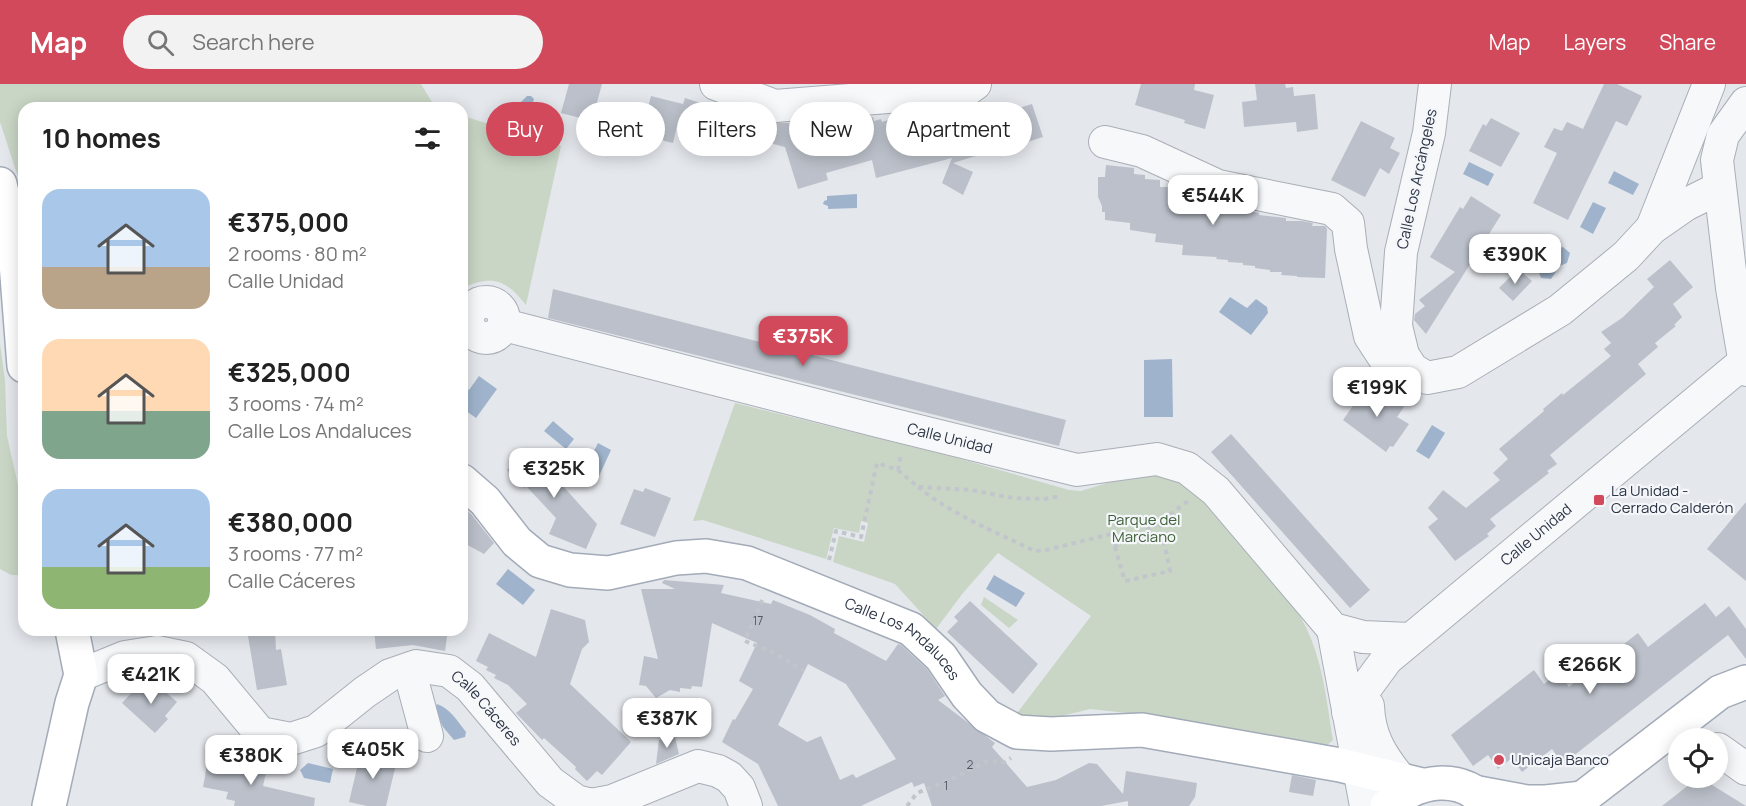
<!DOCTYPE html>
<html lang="en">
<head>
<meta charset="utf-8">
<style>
  body { margin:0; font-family:Manrope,sans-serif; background:#f2f2f2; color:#222; height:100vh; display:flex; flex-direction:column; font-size:22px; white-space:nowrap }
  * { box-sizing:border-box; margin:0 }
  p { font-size:20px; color:#767676 }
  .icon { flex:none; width:33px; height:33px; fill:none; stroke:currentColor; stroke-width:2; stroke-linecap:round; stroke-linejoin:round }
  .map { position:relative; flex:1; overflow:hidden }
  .panel { position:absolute; left:18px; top:18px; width:450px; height:534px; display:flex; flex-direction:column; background:#fff; border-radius:18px; box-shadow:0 3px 15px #0003 }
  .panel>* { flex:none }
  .top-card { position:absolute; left:486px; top:18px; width:570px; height:54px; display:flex; gap:12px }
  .controls { position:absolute; left:1668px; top:644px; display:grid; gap:12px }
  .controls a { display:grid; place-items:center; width:60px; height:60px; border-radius:50%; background:#fff; box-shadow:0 3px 15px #0003; font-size:30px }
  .price { position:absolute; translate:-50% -51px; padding:0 14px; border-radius:12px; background:#fff; color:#222; font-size:20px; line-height:39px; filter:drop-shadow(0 2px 3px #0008) }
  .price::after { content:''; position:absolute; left:50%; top:36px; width:18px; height:14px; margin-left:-9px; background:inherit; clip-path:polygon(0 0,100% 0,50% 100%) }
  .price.on { background:#d1495b; color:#fff }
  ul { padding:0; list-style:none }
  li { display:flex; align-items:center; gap:18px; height:150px; padding:0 24px }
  li span { display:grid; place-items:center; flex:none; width:168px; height:120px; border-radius:18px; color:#555 }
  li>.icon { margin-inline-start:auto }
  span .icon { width:72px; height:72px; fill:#fffc; stroke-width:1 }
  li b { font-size:26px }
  h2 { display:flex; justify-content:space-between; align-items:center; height:72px; padding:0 24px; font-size:26px }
  .pill { padding:0 21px; border-radius:27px; background:#fff; box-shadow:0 3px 15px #0003; font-size:21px; line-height:54px }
  .pill.on { background:#d1495b; color:#fff }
  header { display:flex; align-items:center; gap:36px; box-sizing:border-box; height:84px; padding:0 30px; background:#d1495b; color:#fff }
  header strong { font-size:28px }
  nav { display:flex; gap:33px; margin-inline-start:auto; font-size:21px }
  .search { width:420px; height:54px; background:#f2f2f2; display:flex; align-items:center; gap:15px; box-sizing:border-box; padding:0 21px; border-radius:33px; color:#767676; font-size:22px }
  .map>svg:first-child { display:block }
  .green { fill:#c9d6c5 }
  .water { fill:#9fb4cc }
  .building { fill:#bbc0ca; fill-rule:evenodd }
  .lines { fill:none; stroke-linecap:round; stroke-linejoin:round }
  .minor-casing { stroke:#a9aeb7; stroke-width:34 }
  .major-casing { stroke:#a3abb8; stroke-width:36 }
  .path { stroke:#c2c5cb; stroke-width:4; stroke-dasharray:4.5 4.5; stroke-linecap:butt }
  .minor { stroke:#f7f8fa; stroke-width:32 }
  .major { stroke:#fff; stroke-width:33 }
  .poi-dot { fill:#d1495b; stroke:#f4f6f9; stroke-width:2 }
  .labels { text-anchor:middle; stroke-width:4.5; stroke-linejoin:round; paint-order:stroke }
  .number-label { font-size:12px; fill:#4f5766 }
  .street-label { font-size:15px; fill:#2b3445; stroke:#f4f6f9 }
  .poi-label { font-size:15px; fill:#2b3445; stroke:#f4f6f9; text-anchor:start }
  .park-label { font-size:15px; fill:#3f6138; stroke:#f4f6f9 }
</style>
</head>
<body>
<header>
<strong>Map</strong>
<div class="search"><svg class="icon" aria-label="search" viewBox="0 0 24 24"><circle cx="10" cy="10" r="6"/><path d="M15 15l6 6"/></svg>Search here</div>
<nav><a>Map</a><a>Layers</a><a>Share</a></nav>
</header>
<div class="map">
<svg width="1746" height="722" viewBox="0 0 1746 722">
  <rect width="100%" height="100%" fill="#e4e7ec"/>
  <path class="green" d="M0 0H421L435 23 454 22V24H24V111L0 38Z
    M462 25 463 32 561 62 526 221C505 195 493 191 462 204Z
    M0 260 5 296 7 352 24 428V491H11L0 485Z
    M735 319 954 373 1069 406 1081 407 1140 389 1161 390 1192 405 1298 529C1322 567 1326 613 1333 656L1326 662 1164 633 1090 625 1046 636 1014 633 1091 532 998 469 963 509 936 545 895 500 833 478 839 452 864 458 868 439 861 437 859 449 834 444 826 475 703 436 693 437Z
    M984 513 1018 536 1009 544 981 521Z"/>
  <path class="water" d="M527 12H531L534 15 526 42 507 35 506 33Z
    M1469 78 1494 90 1488 102 1463 90Z
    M1614 87 1639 100 1633 111 1608 99Z
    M857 110V124L828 125V122L823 120 824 117 827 116V112Z
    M1593 118 1606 124 1593 150 1580 143Z
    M1563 163 1570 169 1567 179 1557 183 1555 189 1551 195 1541 194 1538 186C1543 175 1551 166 1563 163Z
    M1230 213 1247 224 1256 215 1267 223 1268 229 1251 251 1219 228Z
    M1172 275 1173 333H1144V276Z
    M479 292 497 305 476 334 462 324V301L469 306Z
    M553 337 574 355 566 365 544 347Z
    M1432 341 1445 349 1429 375 1416 367Z
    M598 359 611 366 599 392 585 385Z
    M508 485 535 506 523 521 496 500Z
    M994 491 1025 509 1016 523 986 505Z
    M437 620C450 624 458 638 466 648L465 653 454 656 443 643 435 625Z
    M308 679 333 685 330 699 304 694 300 686Z"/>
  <path class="building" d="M569 0H602L592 37 561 29Z
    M1141 0H1195L1194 6 1214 11 1205 45 1184 39 1185 36 1135 21Z
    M1255 0H1285L1286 4 1293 3 1294 12 1315 10 1318 45 1297 48 1296 38 1244 43 1242 18 1257 16Z
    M1604 0H1617L1642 12 1627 42 1616 37 1568 136 1533 119 1557 69 1544 63 1554 44 1562 47 1567 38 1583 45Z
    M651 12 683 20 685 14 769 41V39H793L797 53 840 40V42L873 33 874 37 881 35 882 38 911 29 925 28 929 39 956 33 1006 59 996 31 1032 20 1043 53 1015 62 1014 60 953 79 973 88 963 111 942 99 952 74 876 94 872 76 826 89 828 96 798 105 785 63 736 50 734 59 677 42 673 59 641 51Z
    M1491 34 1520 49 1501 83 1469 67 1483 40 1486 42Z
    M1361 37 1395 54 1390 64 1400 69 1389 90 1380 84 1365 113 1331 96Z
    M1106 81 1134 84V90L1145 91V95L1160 96V103H1172L1171 107 1186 108V114L1198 115 1197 119H1213L1259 129V131L1286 134V137H1302L1313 139 1312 142H1325L1327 145 1325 194 1297 193V192L1281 191 1282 188H1270V186L1255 184V182L1243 181V179L1228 178V176L1216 175 1217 173 1182 171 1183 161 1155 158 1156 150 1130 146V139L1105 136V128H1102V122L1098 113V93H1105Z
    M1471 112 1501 131 1426 250 1414 236 1415 230 1425 222 1419 216 1455 188 1430 173 1460 123 1463 125Z
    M1670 176 1693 203 1673 220 1682 233 1674 241 1676 242 1655 259 1658 263 1638 280 1646 290 1550 371 1557 380 1547 387 1549 389 1490 435 1496 442 1487 450 1489 452 1455 477 1428 443 1438 435 1428 424 1443 406 1466 424 1500 396 1493 389 1508 375 1499 365 1544 327 1543 325 1562 309 1563 311 1611 272 1604 265 1611 259 1601 248 1622 234 1654 203 1647 195Z
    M1518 185 1532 197 1513 217 1499 204Z
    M553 205 1066 336 1059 362 548 234Z
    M1368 300 1404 323 1397 333 1409 340 1393 363 1390 362 1386 368 1343 336Z
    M1231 350 1370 506 1350 524 1211 368Z
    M530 365 538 374 542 370 558 387 553 391 597 440 586 465 549 450 556 434 526 402 524 404 507 386Z
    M645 404 671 414 655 453 620 440 634 405 643 408Z
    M1746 418V497L1707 465Z
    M462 422 471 430 494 459 484 470 462 458Z
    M664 496 724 501 721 509 771 520 773 516 810 531 835 545 834 549 886 577 898 560 901 561 927 585 945 612 938 616 995 659 992 663 1027 703 1056 696 1089 679 1097 680 1123 710 1126 687 1197 699 1195 713 1189 722H1128V717L1101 722H932L924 699 914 703 912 698 861 722H778L758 680 722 658 733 635 735 636 753 605 739 597 757 559 712 539 702 603 692 602 691 605 680 604V608L670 606 656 614 646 602 639 601 644 572 658 575 641 505H675L662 499ZM808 580 846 600 896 675 856 694 853 690 840 696 821 652 807 658 778 641Z
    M970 517 1038 580 1013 610 947 548 958 537 954 533Z
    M1705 519 1716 533 1729 522 1746 545V575L1728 551 1563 680 1552 665 1522 688 1512 674 1498 685 1488 671 1473 682 1451 651 1534 586 1544 600 1559 588 1569 603 1638 549 1648 563Z
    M551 525 585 536 589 558 582 565 570 600 631 658 602 691 597 687 587 697 575 685 576 683 544 654 542 656 516 629 527 620 508 601 494 594 496 591 486 586 488 583 476 577 489 549 536 573Z
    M247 546H275L276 566 281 565 287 601 257 606Z
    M374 546H448L445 567 413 561 376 565Z
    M152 596 177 618 165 632 168 635 155 649 122 619 134 606 139 609Z
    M675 653 679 670 656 680 659 656Z
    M361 667 397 676 386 722H367L349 718Z
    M237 673 268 680 263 702 315 714 314 722H234L235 717 226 715 228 708 203 703 207 681 234 687Z
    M1292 691 1316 696 1313 712 1289 708Z
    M1704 696 1746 722H1662L1690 700 1694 704Z"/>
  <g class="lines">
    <defs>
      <g id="minor">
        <path d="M716 0 775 22 950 8 968 5 975 0"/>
        <path d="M1435 0 1429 49 1401 168 1396 242 1403 271 1412 285 1427 294 1458 288 1560 226 1626 172 1652 144 1685 121 1719 104"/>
        <path d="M1746 19 1723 51 1717 76 1732 204 1746 286"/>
        <path d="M1105 58 1142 67 1218 102 1332 125 1348 139 1351 165 1370 252 1385 275 1403 271"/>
        <path d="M1652 144 1709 0"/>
        <circle cx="486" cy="236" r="18"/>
        <path id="s1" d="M504 241 882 338 1077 386 1157 375 1187 384 1216 407 1333 545 1363 553 1410 555"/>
        <path d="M1333 545 1366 722"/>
        <path d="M409 585 427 652"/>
        <path id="s2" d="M81 591 125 573 157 568 186 574 215 595 260 649 291 655 316 647 365 608 390 591 416 582 449 587 470 603 550 698 576 717 591 721 612 717 698 682 718 687 729 693 739 704 746 722"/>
        <path d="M1368 622C1369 653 1382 673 1401 696"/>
        <path id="s3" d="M1348 628 1387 575 1743 279"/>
        <path d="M1718 665 1746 685"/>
      </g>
      <g id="major">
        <path d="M0 100 15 166 24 282"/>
        <path id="s4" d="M462 397 485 417 517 458 540 477 570 486 608 489 676 474 706 472 747 479 911 545 941 573 967 611 987 632 1017 648 1051 650 1142 646 1340 681 1422 701"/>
        <path d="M1473 708 1527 718H1546L1583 714"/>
        <path d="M49 722 72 619 81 591 72 546"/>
        <path d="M1387 722C1419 695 1460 688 1491 722"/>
        <path d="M1572 722 1720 608 1746 598"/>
      </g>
    </defs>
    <use href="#minor" class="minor-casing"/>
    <use href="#major" class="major-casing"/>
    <path class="path" d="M898 386 918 403 971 406 1013 414 1044 415 1061 412
      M918 403C953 431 995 448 1035 467L1046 466 1111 450 1125 497 1170 487 1160 438 1188 417
      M1114 462 1132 455 1160 438
      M829 476 836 447 861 453 877 379 898 386 901 371
      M762 516 753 541 751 542 745 557 776 570 803 586
      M907 722 917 709 956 693 987 677 1005 678 1011 674"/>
    <use href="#minor" class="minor"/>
    <use href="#major" class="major"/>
  </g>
  <g class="poi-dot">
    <rect x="1593" y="410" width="12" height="12" rx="3"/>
    <circle cx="1499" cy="676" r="6"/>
  </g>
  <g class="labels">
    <g class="number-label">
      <text x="758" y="541">17</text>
      <text x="970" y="685">2</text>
      <text x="946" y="706">1</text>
    </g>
    <g class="street-label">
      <text transform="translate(1417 95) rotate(-78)" y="5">Calle Los Arcángeles</text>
      <text dy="5" stroke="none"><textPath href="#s1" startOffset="460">Calle Unidad</textPath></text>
      <text dy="5" stroke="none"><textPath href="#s3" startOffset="260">Calle Unidad</textPath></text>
      <text dy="5" stroke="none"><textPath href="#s4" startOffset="498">Calle Los Andaluces</textPath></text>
      <text dy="5" stroke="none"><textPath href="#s2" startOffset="480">Calle Cáceres</textPath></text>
    </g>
    <g class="poi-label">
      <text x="1611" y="412">La Unidad -<tspan x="1611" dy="17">Cerrado Calderón</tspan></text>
      <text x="1511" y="681">Unicaja Banco</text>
    </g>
    <g class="park-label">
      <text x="1144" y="441">Parque del<tspan x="1144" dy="17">Marciano</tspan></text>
    </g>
  </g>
</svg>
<div class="controls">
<a><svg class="icon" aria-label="locate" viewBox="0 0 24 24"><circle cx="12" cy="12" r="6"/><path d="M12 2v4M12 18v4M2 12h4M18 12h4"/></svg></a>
</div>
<b class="price" style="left:1213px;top:142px">€544K</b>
<b class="price" style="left:1515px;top:201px">€390K</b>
<b class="price on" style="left:803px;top:283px">€375K</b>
<b class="price" style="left:1377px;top:334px">€199K</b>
<b class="price" style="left:554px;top:415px">€325K</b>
<b class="price" style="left:1590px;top:611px">€266K</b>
<b class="price" style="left:151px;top:621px">€421K</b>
<b class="price" style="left:667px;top:665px">€387K</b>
<b class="price" style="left:373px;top:696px">€405K</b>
<b class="price" style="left:251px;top:702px">€380K</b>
<div class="top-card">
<a class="pill on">Buy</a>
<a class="pill">Rent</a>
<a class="pill">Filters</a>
<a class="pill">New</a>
<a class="pill">Apartment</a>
</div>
<section class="panel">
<h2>10 homes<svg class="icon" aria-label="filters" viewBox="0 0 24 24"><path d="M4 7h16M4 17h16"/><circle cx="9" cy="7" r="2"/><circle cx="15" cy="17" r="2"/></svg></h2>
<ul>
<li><span style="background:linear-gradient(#a9c7e8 65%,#b9a48a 0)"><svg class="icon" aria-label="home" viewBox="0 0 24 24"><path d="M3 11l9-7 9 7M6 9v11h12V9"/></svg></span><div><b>€375,000</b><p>2 rooms · 80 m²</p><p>Calle Unidad</p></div></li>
<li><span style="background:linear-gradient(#ffd9b3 60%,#7fa58c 0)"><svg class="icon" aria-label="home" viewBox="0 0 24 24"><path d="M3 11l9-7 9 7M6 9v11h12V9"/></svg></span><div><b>€325,000</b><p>3 rooms · 74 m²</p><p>Calle Los Andaluces</p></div></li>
<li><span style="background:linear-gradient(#a9c7e8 65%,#8fb573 0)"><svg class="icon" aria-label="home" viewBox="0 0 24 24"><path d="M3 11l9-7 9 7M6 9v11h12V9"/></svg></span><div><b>€380,000</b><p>3 rooms · 77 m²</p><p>Calle Cáceres</p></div></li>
</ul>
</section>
</div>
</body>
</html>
